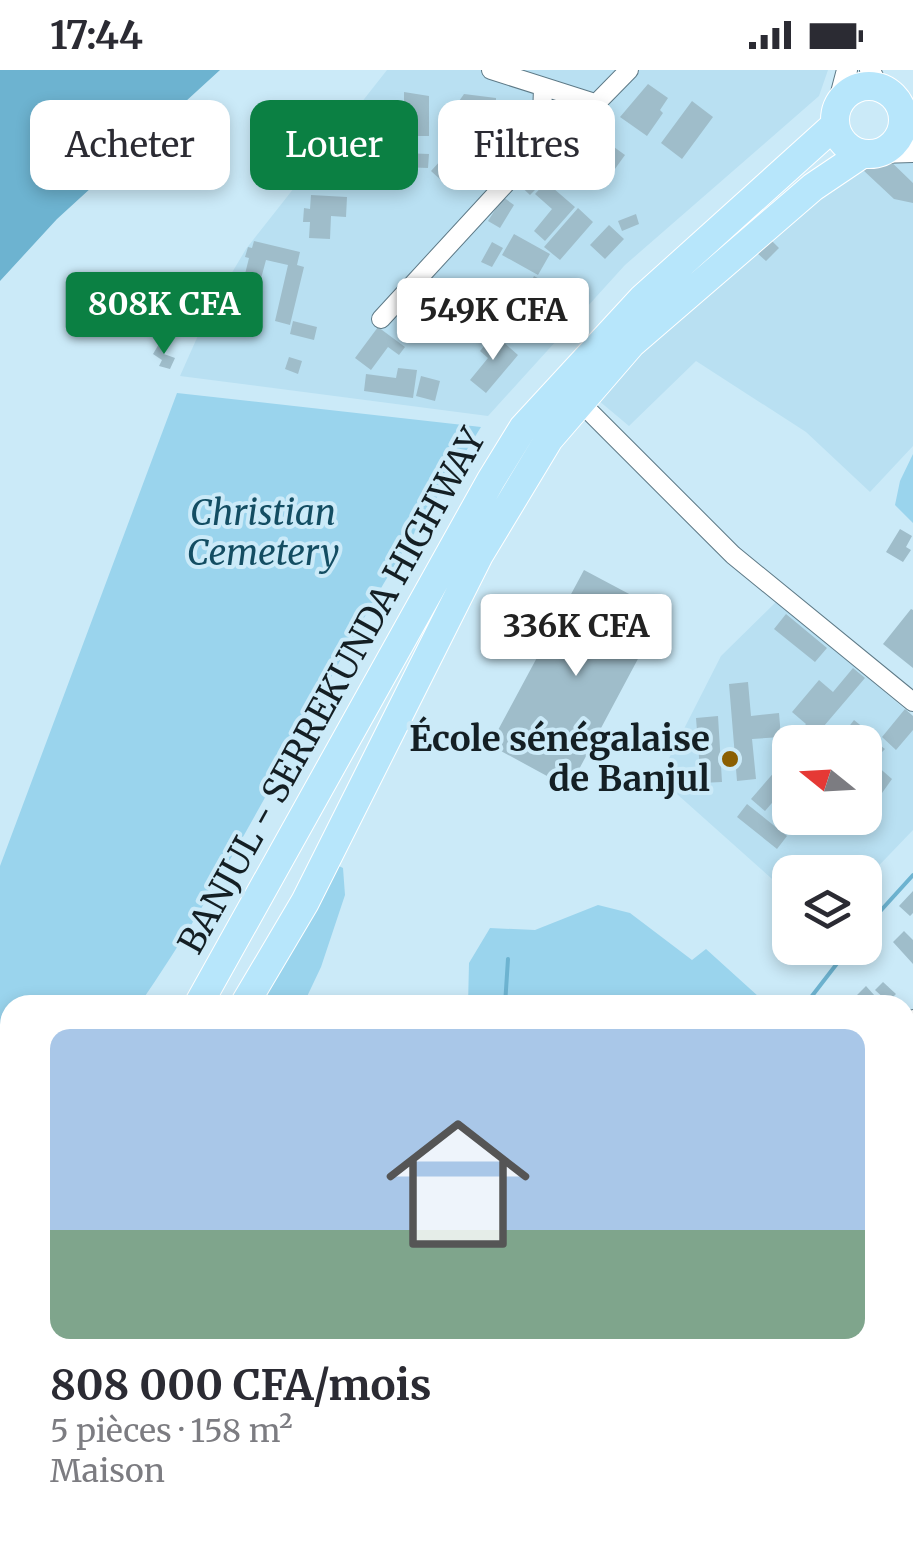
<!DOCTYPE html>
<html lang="fr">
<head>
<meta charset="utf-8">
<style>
  body { margin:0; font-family:Merriweather,serif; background:#f2f2f3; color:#2b2b33; height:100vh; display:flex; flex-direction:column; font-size:38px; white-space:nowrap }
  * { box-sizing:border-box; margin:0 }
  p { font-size:32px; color:#7c7c81 }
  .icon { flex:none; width:55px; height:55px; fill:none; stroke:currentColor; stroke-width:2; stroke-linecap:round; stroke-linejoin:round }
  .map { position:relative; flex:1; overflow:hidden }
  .details { position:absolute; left:0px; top:925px; width:915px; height:552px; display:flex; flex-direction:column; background:#fff; border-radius:30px 30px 0 0; box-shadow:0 5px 15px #0003 }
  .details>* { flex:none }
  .hud { position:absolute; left:30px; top:30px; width:855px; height:90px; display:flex; gap:20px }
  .needle { width:65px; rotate:288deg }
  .tools { position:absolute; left:772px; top:655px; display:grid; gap:20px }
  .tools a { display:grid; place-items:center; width:110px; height:110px; border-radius:20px; background:#fff; box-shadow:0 5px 15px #0003; font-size:50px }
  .price { position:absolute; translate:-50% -85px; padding:0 22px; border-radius:10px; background:#fff; color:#222; font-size:32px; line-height:65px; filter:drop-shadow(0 2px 5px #0008) }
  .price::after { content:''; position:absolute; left:50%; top:60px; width:30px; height:22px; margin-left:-15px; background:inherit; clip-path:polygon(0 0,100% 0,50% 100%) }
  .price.selected { background:#0b8043; color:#fff }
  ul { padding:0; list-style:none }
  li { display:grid; align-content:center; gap:20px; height:530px; padding:0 50px }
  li+li { border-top:2px solid #e1e1e2 }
  li span { display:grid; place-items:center; height:310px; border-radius:20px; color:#555 }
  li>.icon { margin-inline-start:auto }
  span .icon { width:180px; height:180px; fill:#fffc; stroke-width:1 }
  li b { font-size:42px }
  .pill { padding:0 35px; border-radius:20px; background:#fff; box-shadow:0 5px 15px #0003; font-size:35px; line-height:90px }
  .pill.selected { background:#0b8043; color:#fff }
  .status { display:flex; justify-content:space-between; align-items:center; height:70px; padding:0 50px; background:#fff; direction:ltr }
  .status svg { height:28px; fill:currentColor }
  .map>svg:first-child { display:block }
  .built { fill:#b9e0f2; fill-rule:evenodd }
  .green { fill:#9ad4ed }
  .water { fill:#6db3d0 }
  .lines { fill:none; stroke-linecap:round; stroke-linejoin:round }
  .stream { stroke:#6db3d0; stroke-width:4 }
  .building { fill:#9fbdca }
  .minor-casing { stroke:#5d7986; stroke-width:20 }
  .tertiary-casing { stroke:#5d7986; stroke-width:22 }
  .trunk-casing { stroke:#fff; stroke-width:30 }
  .minor { stroke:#fff; stroke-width:18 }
  .tertiary { stroke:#fff; stroke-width:20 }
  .trunk { stroke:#b7e6fb; stroke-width:28 }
  .poi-dot { fill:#8b5f02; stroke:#cbeaf8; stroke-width:4 }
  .labels { text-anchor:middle; stroke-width:8; stroke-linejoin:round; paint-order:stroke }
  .park-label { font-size:35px; font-style:italic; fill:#134d62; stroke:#cbeaf8 }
  .street-label { font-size:35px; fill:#141f24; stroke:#cbeaf8 }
  .poi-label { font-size:35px; font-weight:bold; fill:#141f24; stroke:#cbeaf8; text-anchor:end }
</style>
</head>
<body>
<div class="status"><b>17:44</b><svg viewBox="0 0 49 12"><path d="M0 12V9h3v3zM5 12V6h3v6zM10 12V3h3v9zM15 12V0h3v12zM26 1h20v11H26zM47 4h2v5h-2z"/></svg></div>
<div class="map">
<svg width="913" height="1476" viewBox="0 0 913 1476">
  <rect width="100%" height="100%" fill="#cbeaf8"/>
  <path class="built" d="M387 0H828L819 26 625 195 488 346 180 306 208 243 246 179Z
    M913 86V376L870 422 806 362 696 291 629 356 592 325 851 95Z
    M777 531 913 646V760L865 810V802H790V825L659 708 721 586ZM790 672H865V748H790Z"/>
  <path class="green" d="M177 323 481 357C444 417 404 477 369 539 294 671 226 809 139 935H10V1122L0 1137V796Z
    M913 384V453L895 435 900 411Z
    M337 795 343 798 345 825 321 897 303 935H253L303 863Z
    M598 835 630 843 692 890 706 879 768 935H468L469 893 490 858 535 860Z
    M10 1304V1468H856L861 1476H0V1314Z"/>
  <path class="water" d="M0 0H220L57 149 0 211Z"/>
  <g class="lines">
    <path class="stream" d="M865 858 913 805
      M505 935 508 889
      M805 935 849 878
      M763 1468 773 1476"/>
  </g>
  <path class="building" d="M648 14 668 28 660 40 663 43 647 66 620 47Z
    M404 22 429 26V66H404Z
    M464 24 496 28V32H522V58H489V84H474V68L441 69V45L450 44Z
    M692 31 713 47 682 89 661 73Z
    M356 52 379 75 370 84 347 62Z
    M607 72 625 85 602 117 584 104Z
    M451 79 463 91 443 112 431 101Z
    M402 83 429 84 428 98 401 97Z
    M882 83 913 113V133L894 129 863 100Z
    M533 89 549 106 530 125 513 109Z
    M546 112 575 137 545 171 534 161 552 139 535 124Z
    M311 125 347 127 346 147 331 146 330 169 309 168 310 152H303L304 138 310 139Z
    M503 127 514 135 500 158 488 151Z
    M578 138 593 152 560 190 544 177Z
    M636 144 639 154 622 161 618 151Z
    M609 155 624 169 605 189 590 175Z
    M514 164 550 184 538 205 502 185Z
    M770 169 779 178 766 191 756 182Z
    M254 171 300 182 297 195 304 197 290 255 275 251 288 195 266 190 259 216 243 212 249 188 245 187 248 177 252 178Z
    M492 172 503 178 492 197 481 192Z
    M534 206 545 212 539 223 528 218Z
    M293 251 317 257 314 270 290 264Z
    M378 257 405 277 399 285 388 277 371 300 355 288Z
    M494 264 518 285 486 323 470 310 488 288 480 281Z
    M159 274 167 279 164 284 175 288 170 299 159 296 162 290 153 284Z
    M289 287 302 291 298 304 285 299Z
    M398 298 417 300 413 328 364 321 366 304 396 308Z
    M421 306 440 311 435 331 416 326Z
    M900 459 912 466 906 477 911 480 903 492 886 482Z
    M584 500 663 542 569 718 490 675Z
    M911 539 913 540V598L883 574Z
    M786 544 827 578 815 592 774 559Z
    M853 598 865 608 812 670 800 661 806 654 792 642 819 610 833 622Z
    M748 612 751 646 779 643 781 667 752 669 756 709 737 711 729 614Z
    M905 639 913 646V660L896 680 882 667Z
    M718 646 722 712 701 713 696 648Z
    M854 650 870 663 862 672H837Z
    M873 670 885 679 869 695 865 692V680Z
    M790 684V712L765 741 751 729Z
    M876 695 892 709 882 723 865 710Z
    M865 732 881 746 869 760 854 748H865Z
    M747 734 787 766 777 779 737 747Z
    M913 821V843L910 846 899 836Z
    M904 861 913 870V894L893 872Z
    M883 912 896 924 888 932 875 920Z
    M866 916 883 935H863L855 927Z
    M905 1091 913 1100V1113L905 1120Z
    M905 1146 913 1154V1176L905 1184Z"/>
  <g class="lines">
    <defs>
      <path id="minor" d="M491 0 598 34
        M541 75 543 18
        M381 249 541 75 578 52 629 0
        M576 328 733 485 913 632
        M905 957 913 949
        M905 1076 913 1084
        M905 1298 913 1291
        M905 1331 913 1338"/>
      <path id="tertiary" d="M870 0 878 18
        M837 38 847 0
        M903 49 913 56
        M879 83 913 82"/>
      <path id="trunk" d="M835 50a34 34 0 1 1 68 0a34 34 0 1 1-68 0Z
        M198 935 491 410 523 358 642 229 835 55
        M244 935 305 832 479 485 549 369 631 274 813 117 862 84
        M0 1221 10 1207
        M0 1294 10 1279"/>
    </defs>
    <use href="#minor" class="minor-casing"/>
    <use href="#tertiary" class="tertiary-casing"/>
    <use href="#trunk" class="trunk-casing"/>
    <use href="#minor" class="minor"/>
    <use href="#tertiary" class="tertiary"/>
    <use href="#trunk" class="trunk"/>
  </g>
  <circle class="poi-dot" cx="730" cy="689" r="10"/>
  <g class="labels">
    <g class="park-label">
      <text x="263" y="455">Christian<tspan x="263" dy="40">Cemetery</tspan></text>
    </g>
    <g class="street-label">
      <text transform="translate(332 621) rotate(-61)" y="12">BANJUL - SERREKUNDA HIGHWAY</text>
    </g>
    <g class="poi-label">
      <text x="710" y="681">École sénégalaise<tspan x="710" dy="40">de Banjul</tspan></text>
    </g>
  </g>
</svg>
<div class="tools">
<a><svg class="needle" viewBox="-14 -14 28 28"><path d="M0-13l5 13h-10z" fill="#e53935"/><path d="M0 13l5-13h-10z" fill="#7c7c81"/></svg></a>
<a><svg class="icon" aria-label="layers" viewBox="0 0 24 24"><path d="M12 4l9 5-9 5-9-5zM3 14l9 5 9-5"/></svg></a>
</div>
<b class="price selected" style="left:164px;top:287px">808K CFA</b>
<b class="price" style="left:493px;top:293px">549K CFA</b>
<b class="price" style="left:576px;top:609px">336K CFA</b>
<div class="hud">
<a class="pill">Acheter</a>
<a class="pill selected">Louer</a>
<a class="pill">Filtres</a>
</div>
<section class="details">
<ul>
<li><span style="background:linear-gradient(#a9c7e8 65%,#7fa58c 0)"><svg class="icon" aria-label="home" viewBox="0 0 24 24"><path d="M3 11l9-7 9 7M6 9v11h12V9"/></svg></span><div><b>808 000 CFA/mois</b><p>5 pièces · 158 m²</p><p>Maison</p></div></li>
</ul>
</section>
</div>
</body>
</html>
